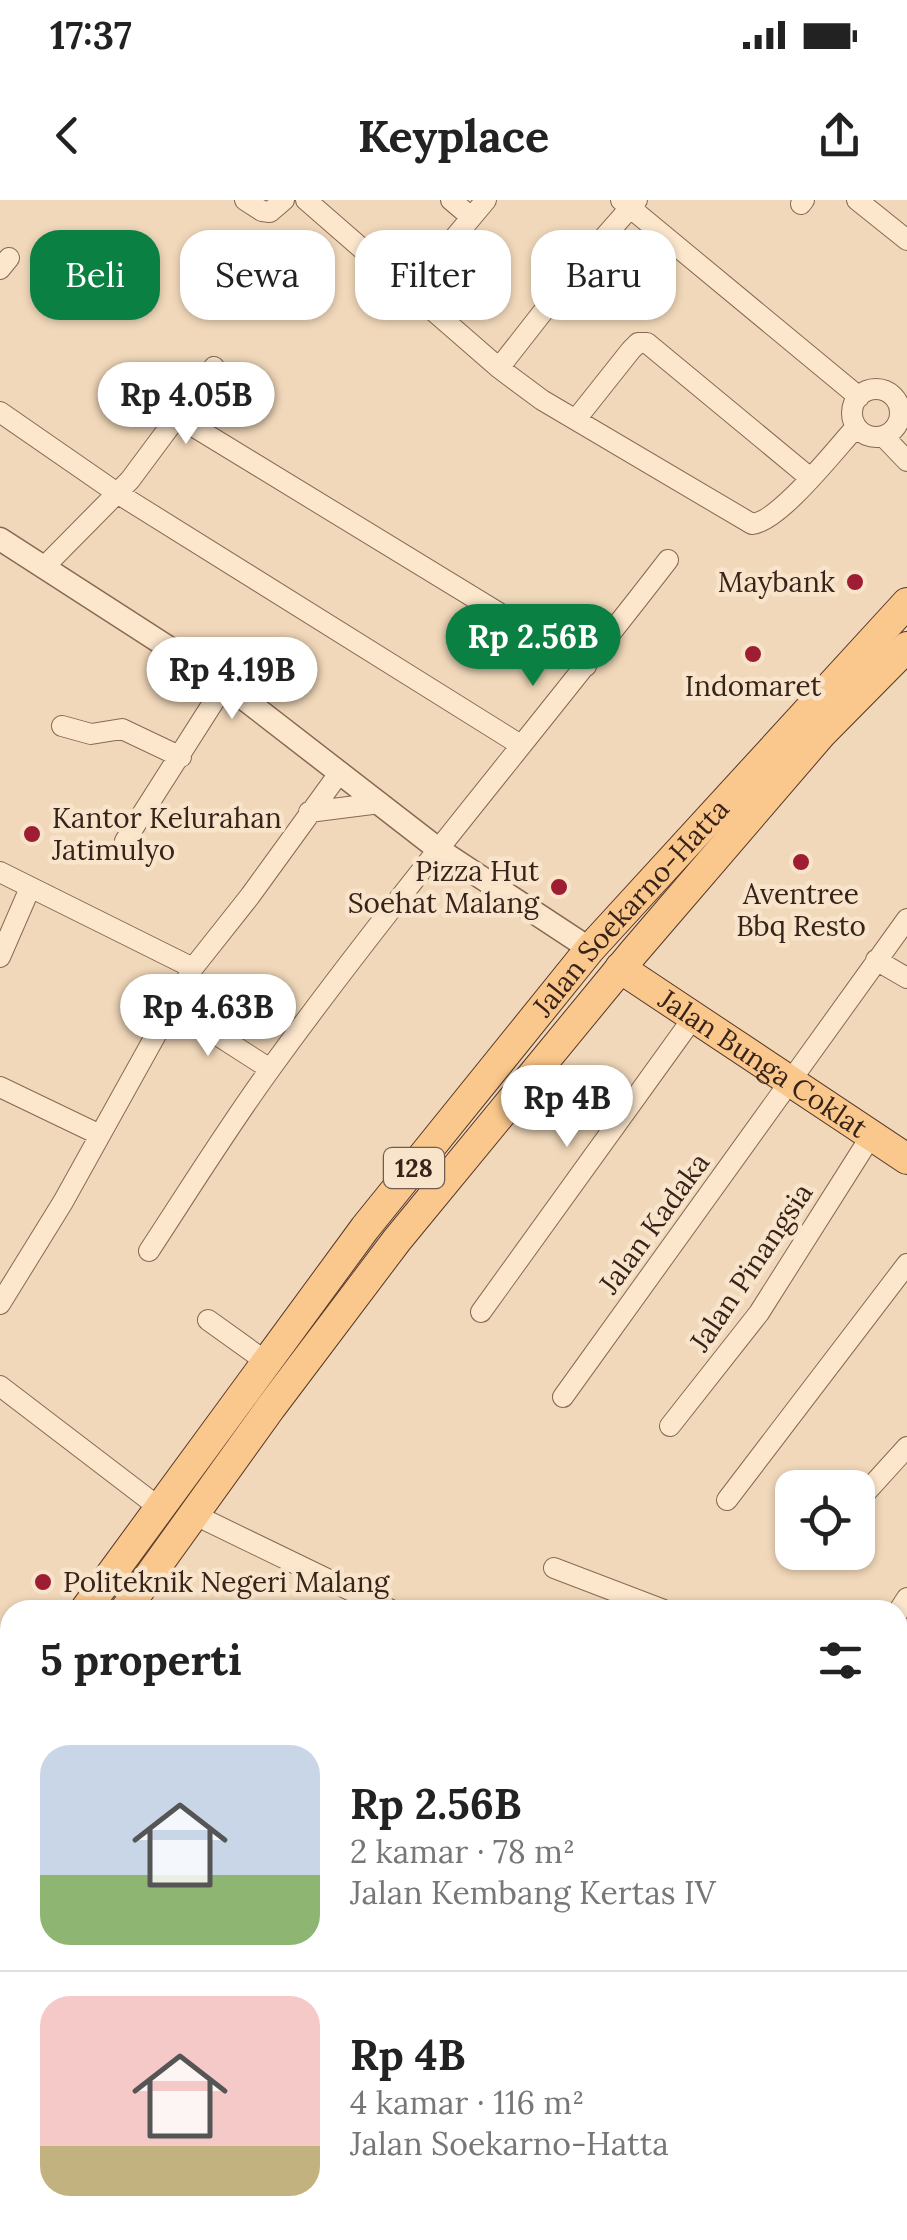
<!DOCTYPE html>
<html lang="id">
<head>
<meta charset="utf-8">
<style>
  body { margin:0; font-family:Lora,serif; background:#f6f6f6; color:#222; height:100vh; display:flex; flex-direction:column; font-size:38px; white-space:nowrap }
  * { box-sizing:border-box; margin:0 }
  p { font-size:32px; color:#767676 }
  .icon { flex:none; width:55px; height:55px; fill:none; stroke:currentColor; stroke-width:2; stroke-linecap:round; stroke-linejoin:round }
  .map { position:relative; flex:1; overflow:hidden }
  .drawer { position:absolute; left:0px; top:1400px; width:908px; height:640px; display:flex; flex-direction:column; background:#fff; border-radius:30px 30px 0 0; box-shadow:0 2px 8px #0004 }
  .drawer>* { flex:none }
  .top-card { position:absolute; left:30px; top:30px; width:848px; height:90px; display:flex; gap:20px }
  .buttons { position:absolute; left:775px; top:1270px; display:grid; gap:20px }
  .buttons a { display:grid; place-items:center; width:100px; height:100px; border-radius:20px; background:#fff; box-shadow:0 2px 8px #0004; font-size:50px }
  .price { position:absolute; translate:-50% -85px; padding:0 22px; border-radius:35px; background:#fff; color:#222; font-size:32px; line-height:65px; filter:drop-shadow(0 2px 5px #0008) }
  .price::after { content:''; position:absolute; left:50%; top:60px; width:30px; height:22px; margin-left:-15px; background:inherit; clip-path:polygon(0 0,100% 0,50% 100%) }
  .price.on { background:#0b8043; color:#fff }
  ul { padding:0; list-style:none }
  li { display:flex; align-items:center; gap:30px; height:250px; padding:0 40px }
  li+li { border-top:2px solid #e0e0e0 }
  li span { display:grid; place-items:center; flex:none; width:280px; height:200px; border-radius:30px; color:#555 }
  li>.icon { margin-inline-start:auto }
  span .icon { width:120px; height:120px; fill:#fffc; stroke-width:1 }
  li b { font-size:42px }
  h2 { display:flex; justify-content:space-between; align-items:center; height:120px; padding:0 40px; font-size:42px }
  .chip { padding:0 35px; border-radius:30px; background:#fff; box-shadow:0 2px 8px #0004; font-size:35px; line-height:90px }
  .chip.on { background:#0b8043; color:#fff }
  .status { display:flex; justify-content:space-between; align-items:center; height:70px; padding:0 50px; background:#fff; direction:ltr }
  .status svg { height:28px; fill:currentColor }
  header { display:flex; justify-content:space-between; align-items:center; height:130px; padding:0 40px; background:#fff; font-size:45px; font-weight:800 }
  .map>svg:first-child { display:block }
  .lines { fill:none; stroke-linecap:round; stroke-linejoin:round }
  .minor-casing { stroke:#896853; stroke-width:22 }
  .tertiary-casing { stroke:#896853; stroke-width:25 }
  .primary-casing { stroke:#563728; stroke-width:32 }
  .minor { stroke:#fce7cd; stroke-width:20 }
  .tertiary { stroke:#fce7cd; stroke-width:22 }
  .primary { stroke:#fac78c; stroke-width:30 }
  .poi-dot { fill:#9d1e32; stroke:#f8e4ca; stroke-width:4 }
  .labels { text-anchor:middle; stroke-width:9; stroke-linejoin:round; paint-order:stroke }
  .shield { fill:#f8e4ca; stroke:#715d4e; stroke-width:2.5 }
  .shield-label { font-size:25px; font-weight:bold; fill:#372319 }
  .poi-label { font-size:28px; fill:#372319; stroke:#f8e4ca; text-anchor:end }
  .street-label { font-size:28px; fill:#372319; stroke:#f8e4ca }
</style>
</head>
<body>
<div class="status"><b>17:37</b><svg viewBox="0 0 49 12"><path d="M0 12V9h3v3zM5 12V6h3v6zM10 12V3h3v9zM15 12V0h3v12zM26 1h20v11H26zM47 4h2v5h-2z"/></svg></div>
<header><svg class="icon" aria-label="back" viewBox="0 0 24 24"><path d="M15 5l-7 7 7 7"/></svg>Keyplace<svg class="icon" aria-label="share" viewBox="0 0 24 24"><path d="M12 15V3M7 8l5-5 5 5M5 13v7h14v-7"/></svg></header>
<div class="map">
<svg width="907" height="2040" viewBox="0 0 907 2040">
  <rect width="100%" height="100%" fill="#f1d8ba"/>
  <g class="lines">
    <defs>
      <path id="minor" d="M245 0 262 11 270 12 284 0
        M306 0 499 168 542 200 752 324C779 322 835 250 856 227
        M451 0 471 17
        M621 0 859 197
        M857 0 907 40
        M801 4 804 0
        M0 69 9 58
        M410 91 486 0
        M499 168 578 67 637 0
        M852 213a24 24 0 1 1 48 0a24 24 0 1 1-48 0Z
        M0 212 117 293 519 544
        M178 217 586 466
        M577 218 631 150 638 143H647L809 277
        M883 236 907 261
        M44 367 130 280 214 167
        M62 526 91 534 122 529 181 557
        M309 612 380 603
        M125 641 225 484
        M0 672 193 768
        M0 757 30 688
        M876 760 907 778
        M172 806 270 869
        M0 887 100 935
        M149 1051C189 990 228 927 271 868 397 694 537 530 668 360
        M0 1104 63 1002 193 768 250 696 340 572
        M481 1112 693 818
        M208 1120 268 1163
        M0 1186 161 1309
        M563 1197 907 719
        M670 1226 759 1113 871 936
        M727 1300 907 1064
        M858 1301 907 1247
        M193 1314 391 1410
        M554 1368 664 1410
        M898 1412 907 1398
        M898 1444 907 1450
        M898 1536 907 1541
        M898 1682 905 1670
        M0 1726 10 1731
        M0 1941 10 1946
        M898 1950 907 1936
        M313 2030 327 2037
        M472 2040 479 2030
        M651 2040 658 2030
        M837 2040 844 2030"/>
      <path id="tertiary" d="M0 339 225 484 438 649 590 749"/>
      <g id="primary">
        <path id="s1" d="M620 768 907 959"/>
        <path id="s2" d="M85 1410 365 1028 590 749 907 403"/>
        <path d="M125 1410 271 1207 397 1040 633 753 821 534 907 447"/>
        <path d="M0 1523 10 1508"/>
        <path d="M0 1577 10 1564"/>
      </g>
    </defs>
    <use href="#minor" class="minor-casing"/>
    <use href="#tertiary" class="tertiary-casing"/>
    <use href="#primary" class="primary-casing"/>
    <use href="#minor" class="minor"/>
    <use href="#tertiary" class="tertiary"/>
    <use href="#primary" class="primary"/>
  </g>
  <g class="poi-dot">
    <circle cx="855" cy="382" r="10"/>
    <circle cx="753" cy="454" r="10"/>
    <circle cx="32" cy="634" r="10"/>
    <circle cx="801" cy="662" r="10"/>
    <circle cx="559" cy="687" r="10"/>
    <circle cx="43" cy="1382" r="10"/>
  </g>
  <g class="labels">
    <rect class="shield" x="384" y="948" width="60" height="40" rx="8"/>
    <g class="shield-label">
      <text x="414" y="977">128</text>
    </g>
    <g class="poi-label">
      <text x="835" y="392">Maybank</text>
      <text x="753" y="496" text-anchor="middle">Indomaret</text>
      <text x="52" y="628" text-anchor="start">Kantor Kelurahan<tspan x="52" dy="32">Jatimulyo</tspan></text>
      <text x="539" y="681">Pizza Hut<tspan x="539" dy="32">Soehat Malang</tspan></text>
      <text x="801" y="704" text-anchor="middle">Aventree<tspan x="801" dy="32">Bbq Resto</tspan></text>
      <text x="63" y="1392" text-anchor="start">Politeknik Negeri Malang</text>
    </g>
    <g class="street-label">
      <text dy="10" stroke="none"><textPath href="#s2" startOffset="890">Jalan Soekarno-Hatta</textPath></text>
      <text dy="10" stroke="none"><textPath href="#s1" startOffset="172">Jalan Bunga Coklat</textPath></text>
      <text transform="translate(654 1023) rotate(-54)" y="10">Jalan Kadaka</text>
      <text transform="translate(751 1067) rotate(-56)" y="10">Jalan Pinangsia</text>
    </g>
  </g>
</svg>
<div class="buttons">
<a><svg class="icon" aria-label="locate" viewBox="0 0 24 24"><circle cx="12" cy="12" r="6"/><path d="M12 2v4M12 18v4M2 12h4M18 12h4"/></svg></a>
</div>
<b class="price" style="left:186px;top:247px">Rp 4.05B</b>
<b class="price on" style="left:533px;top:489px">Rp 2.56B</b>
<b class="price" style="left:232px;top:522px">Rp 4.19B</b>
<b class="price" style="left:208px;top:859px">Rp 4.63B</b>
<b class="price" style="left:567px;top:950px">Rp 4B</b>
<div class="top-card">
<a class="chip on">Beli</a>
<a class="chip">Sewa</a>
<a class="chip">Filter</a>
<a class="chip">Baru</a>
</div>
<section class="drawer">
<h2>5 properti<svg class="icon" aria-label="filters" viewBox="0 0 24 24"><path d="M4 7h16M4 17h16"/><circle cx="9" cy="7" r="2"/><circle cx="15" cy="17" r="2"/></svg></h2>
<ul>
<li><span style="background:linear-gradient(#c9d6e8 65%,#8fb573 0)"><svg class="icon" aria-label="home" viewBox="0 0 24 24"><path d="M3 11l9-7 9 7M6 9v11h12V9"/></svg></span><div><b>Rp 2.56B</b><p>2 kamar · 78 m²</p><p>Jalan Kembang Kertas IV</p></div></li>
<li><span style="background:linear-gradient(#f6c9c9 75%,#c2b280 0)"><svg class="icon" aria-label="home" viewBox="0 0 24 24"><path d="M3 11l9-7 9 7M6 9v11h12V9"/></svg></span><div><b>Rp 4B</b><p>4 kamar · 116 m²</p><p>Jalan Soekarno-Hatta</p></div></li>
</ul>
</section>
</div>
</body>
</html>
